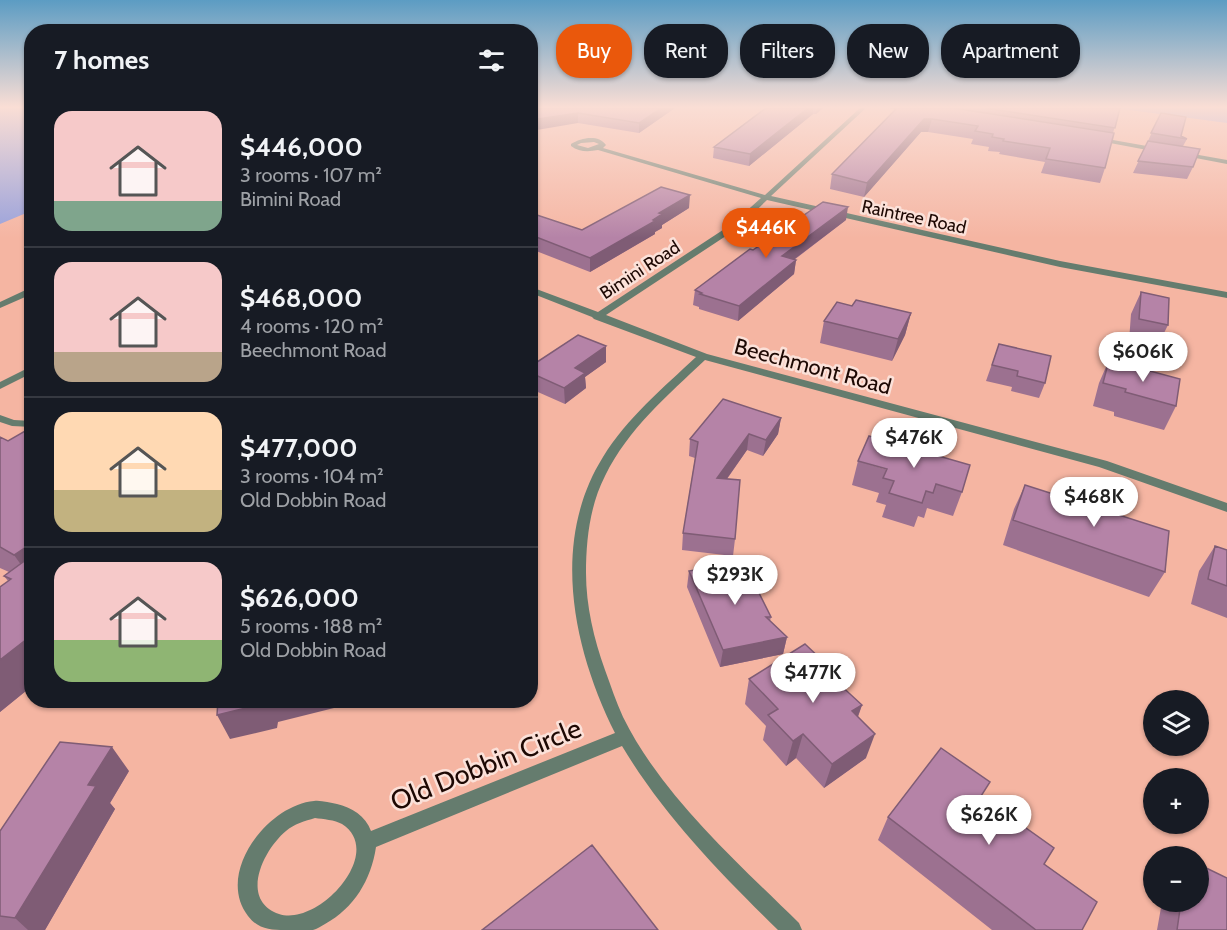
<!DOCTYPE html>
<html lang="en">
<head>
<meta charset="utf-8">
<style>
  body { margin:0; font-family:Cabin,sans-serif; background:#242831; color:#f1f3f6; height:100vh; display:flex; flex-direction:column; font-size:22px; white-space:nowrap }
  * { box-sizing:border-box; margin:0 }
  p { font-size:20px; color:#9ea1a6 }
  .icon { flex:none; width:33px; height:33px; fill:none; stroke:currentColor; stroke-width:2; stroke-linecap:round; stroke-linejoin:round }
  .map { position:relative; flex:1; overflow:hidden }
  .panel { position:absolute; left:24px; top:24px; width:514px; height:684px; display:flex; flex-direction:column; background:#171b24; border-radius:24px; box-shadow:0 2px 4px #0004 }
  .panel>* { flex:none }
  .banner { position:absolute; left:556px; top:24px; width:570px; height:54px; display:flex; gap:12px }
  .tools { position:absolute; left:1143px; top:690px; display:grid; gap:12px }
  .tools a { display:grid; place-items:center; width:66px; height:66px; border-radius:50%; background:#171b24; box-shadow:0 2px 4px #0004; font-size:30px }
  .price { position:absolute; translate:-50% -51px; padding:0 14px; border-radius:21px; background:#fff; color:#222; font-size:20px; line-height:39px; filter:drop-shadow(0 2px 3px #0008) }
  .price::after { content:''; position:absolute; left:50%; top:36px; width:18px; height:14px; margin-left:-9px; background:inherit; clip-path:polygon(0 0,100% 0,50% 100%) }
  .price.active { background:#ea580c; color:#fff }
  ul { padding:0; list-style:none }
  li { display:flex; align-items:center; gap:18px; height:150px; padding:0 30px }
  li+li { border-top:2px solid #363941 }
  li span { display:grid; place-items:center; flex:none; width:168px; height:120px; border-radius:18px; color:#555 }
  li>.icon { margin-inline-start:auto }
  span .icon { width:72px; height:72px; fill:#fffc; stroke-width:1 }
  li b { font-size:26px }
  h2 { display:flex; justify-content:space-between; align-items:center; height:72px; padding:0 30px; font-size:26px }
  .pill { padding:0 21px; border-radius:24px; background:#171b24; box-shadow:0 2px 4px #0004; font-size:21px; line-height:54px }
  .pill.active { background:#ea580c; color:#fff }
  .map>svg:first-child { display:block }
  .green { fill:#97a0db }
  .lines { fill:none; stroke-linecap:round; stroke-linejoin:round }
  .service { fill:#657c6e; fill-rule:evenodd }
  .minor { fill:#657c6e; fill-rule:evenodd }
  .wall { fill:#9c7190 }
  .shaded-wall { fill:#7f5c75 }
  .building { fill:#b583a7; stroke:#7f5c75; stroke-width:1.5 }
  .labels { text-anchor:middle; stroke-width:5; stroke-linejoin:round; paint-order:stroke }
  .far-street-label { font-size:18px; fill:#1d0803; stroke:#fbe1d9 }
  .street-label { font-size:22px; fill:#1d0803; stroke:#fbe1d9 }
  .near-street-label { font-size:27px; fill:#1d0803; stroke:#fbe1d9 }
</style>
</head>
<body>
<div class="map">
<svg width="1227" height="930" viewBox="0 0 1227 930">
  <rect width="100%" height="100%" fill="#f5b5a2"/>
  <path class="green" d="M0 108H32L31 211 0 224Z
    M1115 108H1227V123Z"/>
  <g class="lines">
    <path class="service" d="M32 366V373L0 389V382Z
      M0 415 14 420 32 421V427L12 426 0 422Z"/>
    <path class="minor" d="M860 108H866L771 196 1060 261 1227 292V298L1060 267 767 200 738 228 606 315 707 354 1107 461 1227 503V512L1099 467 705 360C668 395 628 429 605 476 590 505 586 540 586 573 586 606 594 639 605 670 611 686 616 702 623 717 662 796 737 862 799 923L802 930H778C720 873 664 816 622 746L376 847C371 880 354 908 325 924 321 926 317 929 313 930 304 930 294 930 285 930 270 930 258 929 248 916 215 873 268 805 314 801 321 800 330 803 337 804 351 807 366 816 371 831L615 733C573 649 550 542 603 457 627 418 663 388 696 357L594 319 592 317 531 293V287L598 312 732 224 761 198 598 150C588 152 579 152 571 146V144C581 138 598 134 606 145L603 148 765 195ZM594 142 599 144 588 148 577 145 581 143ZM315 818C323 819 335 820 342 824 386 852 319 927 279 914 239 900 263 850 286 831 294 824 305 821 315 818Z
      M887 108H902L915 111 912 113Z
      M1096 137 1158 148 1161 150 1158 152 1094 140V138Z
      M1182 152 1227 160V164L1180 155V153Z
      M32 287V294L0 308V302Z"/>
  </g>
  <path class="wall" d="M531 108H675L639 133 578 123Z
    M763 108H823L816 114H813L749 166 713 158 714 147 765 108Z
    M897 108H1120L1113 133 1105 168 1100 183 1041 173 1045 162 999 154 1000 152 988 151 989 147 971 144 973 139 928 132H921L864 197 830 189 832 174Z
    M1161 113 1181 136 1187 139 1183 146 1193 167 1187 179 1133 173Z
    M689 208 662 225V228L655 232V234L590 272 531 249V213L582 230Z
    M846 220 794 260H796L794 274 738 321 699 309V307L693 305 695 290 753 250Z
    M1141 292 1168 325 1157 347 1129 341 1131 314Z
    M852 306 911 313 905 335 892 361 820 343 824 321Z
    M999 344 1045 383 1039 398 1011 391 1012 387 986 381Z
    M1109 360 1176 406 1164 430 1114 416V412L1093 406 1099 383Z
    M606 362 585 377 586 388 565 404 531 389V366Z
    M781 418 778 434 763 456 747 450 727 479 735 539 733 556 682 550 683 533 695 458 689 456 690 439Z
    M32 427V686L0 712 8 581 4 576 9 572 0 568V437L8 441Z
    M858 461 962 492 953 516 927 508 924 518 918 516 914 527 882 517 886 505 876 502 879 493 852 485Z
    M1025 485 1165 572 1149 597 1003 545 1014 509Z
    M1215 546 1227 550V618L1191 604 1199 571Z
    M689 571 771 617 770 621 787 637 783 654 720 667 687 587Z
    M749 679 840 685 862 705 858 717 866 758 824 788 796 758 786 766 763 740 766 726 745 704Z
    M129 771 110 803 115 809 45 930H0V831Z
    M982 797 1044 864 1082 930H992L878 840 888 817Z
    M1162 902H1198L1227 930H1157Z"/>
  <path class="shaded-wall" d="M661 108H675L639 133V123Z
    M808 108H813V114L749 166 750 154Z
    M817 108H823L816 114Z
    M578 113V123L531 131V120Z
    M924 119H932L928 132H921L864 197 867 183Z
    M690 195 689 208 662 225V228L655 232V234L590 272V258L653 220 659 213Z
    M848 207 846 220 780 270 782 256Z
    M796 260 794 274 738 321 739 306Z
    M911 313 905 335 892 361 898 339Z
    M536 319 537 334 531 338V322Z
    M606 346V362L585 377 586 388 565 404 564 388 575 368Z
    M532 408 533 424 531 427V409Z
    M781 418 778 434 763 456 766 440Z
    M749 434 747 450 716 494 717 478Z
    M32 543V580L14 555Z
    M32 635V686L0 712V660Z
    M787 637 783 654 720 667 723 650Z
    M266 700H345L346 705 278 722 277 728 230 739 217 715Z
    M862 705 853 729 852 711Z
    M803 734 796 758 786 766 793 741Z
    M875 734 866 758 824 788 832 764Z
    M112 747 129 771 110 803 115 809 45 930H28L15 918 88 785Z"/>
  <path class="building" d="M531 108H661L639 123 578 113 531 120Z
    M766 108H808L750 154 714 147Z
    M897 108H953L1114 133 1105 168 1046 159 1050 148 1003 141 1004 139 992 137 993 134 975 131 978 126 932 119H924L867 183 832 174Z
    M985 108H1120L1115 128Z
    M1161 113 1186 117 1181 136 1187 139 1151 133Z
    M1148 141 1200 149 1193 167 1138 161Z
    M661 187 690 195 659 213 662 214 653 220 655 221 590 258 531 235V213L582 230Z
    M823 202 848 207 782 256 796 260 739 306 700 294 702 293 695 290 750 249 753 250Z
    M1141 292 1169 298 1168 325 1139 319Z
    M856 300 911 313 898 339 824 321 837 302 852 306Z
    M531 317 536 319 531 322Z
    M578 335 606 346 575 368 585 373 564 388 531 373V366Z
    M999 344 1051 356 1045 383 1017 376 1018 371 992 365Z
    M1109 360 1180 379 1176 406 1125 392 1126 389 1103 383Z
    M723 399 781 418 766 440 749 434 717 478 740 480 735 539 683 533 698 442 690 439Z
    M32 427V543L14 555 0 547V437L8 441Z
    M869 436 970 465 962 492 936 484 933 493 926 491 922 503 889 493 894 481 883 478 887 469 858 461Z
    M1025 485 1169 531 1165 572 1013 520Z
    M1215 546 1227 550V586L1208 579Z
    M30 557 32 558V635L0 660V587L11 579 4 576Z
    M743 561 771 617H766L787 637 723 650 689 571Z
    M805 644 842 679 837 682 862 705 852 711 875 734 832 764 803 734 793 741 768 715 778 709 749 679Z
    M218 700H266V703L217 715Z
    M60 742 112 747 88 785 96 786 15 918 0 916V831Z
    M941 748 990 782 981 796 1054 848 1044 864 1097 902 1082 930H1036L888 817Z
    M592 845 658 930H482Z
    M1198 864 1227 878V930H1177L1181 902H1198Z"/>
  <linearGradient id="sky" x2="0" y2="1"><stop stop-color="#5c9cc3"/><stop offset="0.45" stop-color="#faded5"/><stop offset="1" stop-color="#faded5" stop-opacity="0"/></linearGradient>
  <rect width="1227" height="238" fill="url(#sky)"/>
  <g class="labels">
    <g class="far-street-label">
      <text transform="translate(914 217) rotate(12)" y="6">Raintree Road</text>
      <text transform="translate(640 270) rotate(-33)" y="6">Bimini Road</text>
    </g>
    <g class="street-label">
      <text transform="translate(813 366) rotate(15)" y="8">Beechmont Road</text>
    </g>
    <g class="near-street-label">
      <text transform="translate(486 765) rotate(-22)" y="9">Old Dobbin Circle</text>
    </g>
  </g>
</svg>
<div class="tools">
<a><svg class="icon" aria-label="layers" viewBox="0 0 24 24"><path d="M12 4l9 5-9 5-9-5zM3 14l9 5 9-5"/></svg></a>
<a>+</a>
<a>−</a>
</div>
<b class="price active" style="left:766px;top:259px">$446K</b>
<b class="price" style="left:1143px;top:383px">$606K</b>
<b class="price" style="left:914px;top:469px">$476K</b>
<b class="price" style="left:1094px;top:528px">$468K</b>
<b class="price" style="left:735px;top:606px">$293K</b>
<b class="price" style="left:813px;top:704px">$477K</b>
<b class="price" style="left:989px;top:846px">$626K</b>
<div class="banner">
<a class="pill active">Buy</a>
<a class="pill">Rent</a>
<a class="pill">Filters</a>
<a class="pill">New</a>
<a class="pill">Apartment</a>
</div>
<section class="panel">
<h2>7 homes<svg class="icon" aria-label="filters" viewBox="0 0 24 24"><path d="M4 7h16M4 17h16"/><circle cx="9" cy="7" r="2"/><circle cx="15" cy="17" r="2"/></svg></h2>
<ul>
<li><span style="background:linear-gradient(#f6c9c9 75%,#7fa58c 0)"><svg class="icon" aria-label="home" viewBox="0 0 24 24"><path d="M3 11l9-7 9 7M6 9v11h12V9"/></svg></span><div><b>$446,000</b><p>3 rooms · 107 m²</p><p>Bimini Road</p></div></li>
<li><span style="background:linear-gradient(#f6c9c9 75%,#b9a48a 0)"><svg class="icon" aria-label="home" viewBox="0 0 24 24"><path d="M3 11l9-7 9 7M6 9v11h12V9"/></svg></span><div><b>$468,000</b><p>4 rooms · 120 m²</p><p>Beechmont Road</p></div></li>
<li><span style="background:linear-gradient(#ffd9b3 65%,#c2b280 0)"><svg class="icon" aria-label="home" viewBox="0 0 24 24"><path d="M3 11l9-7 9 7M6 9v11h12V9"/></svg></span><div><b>$477,000</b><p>3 rooms · 104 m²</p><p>Old Dobbin Road</p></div></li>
<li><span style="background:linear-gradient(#f6c9c9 65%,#8fb573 0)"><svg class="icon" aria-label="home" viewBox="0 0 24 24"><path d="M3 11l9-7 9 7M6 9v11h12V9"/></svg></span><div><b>$626,000</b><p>5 rooms · 188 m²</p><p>Old Dobbin Road</p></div></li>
</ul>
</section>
</div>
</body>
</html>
